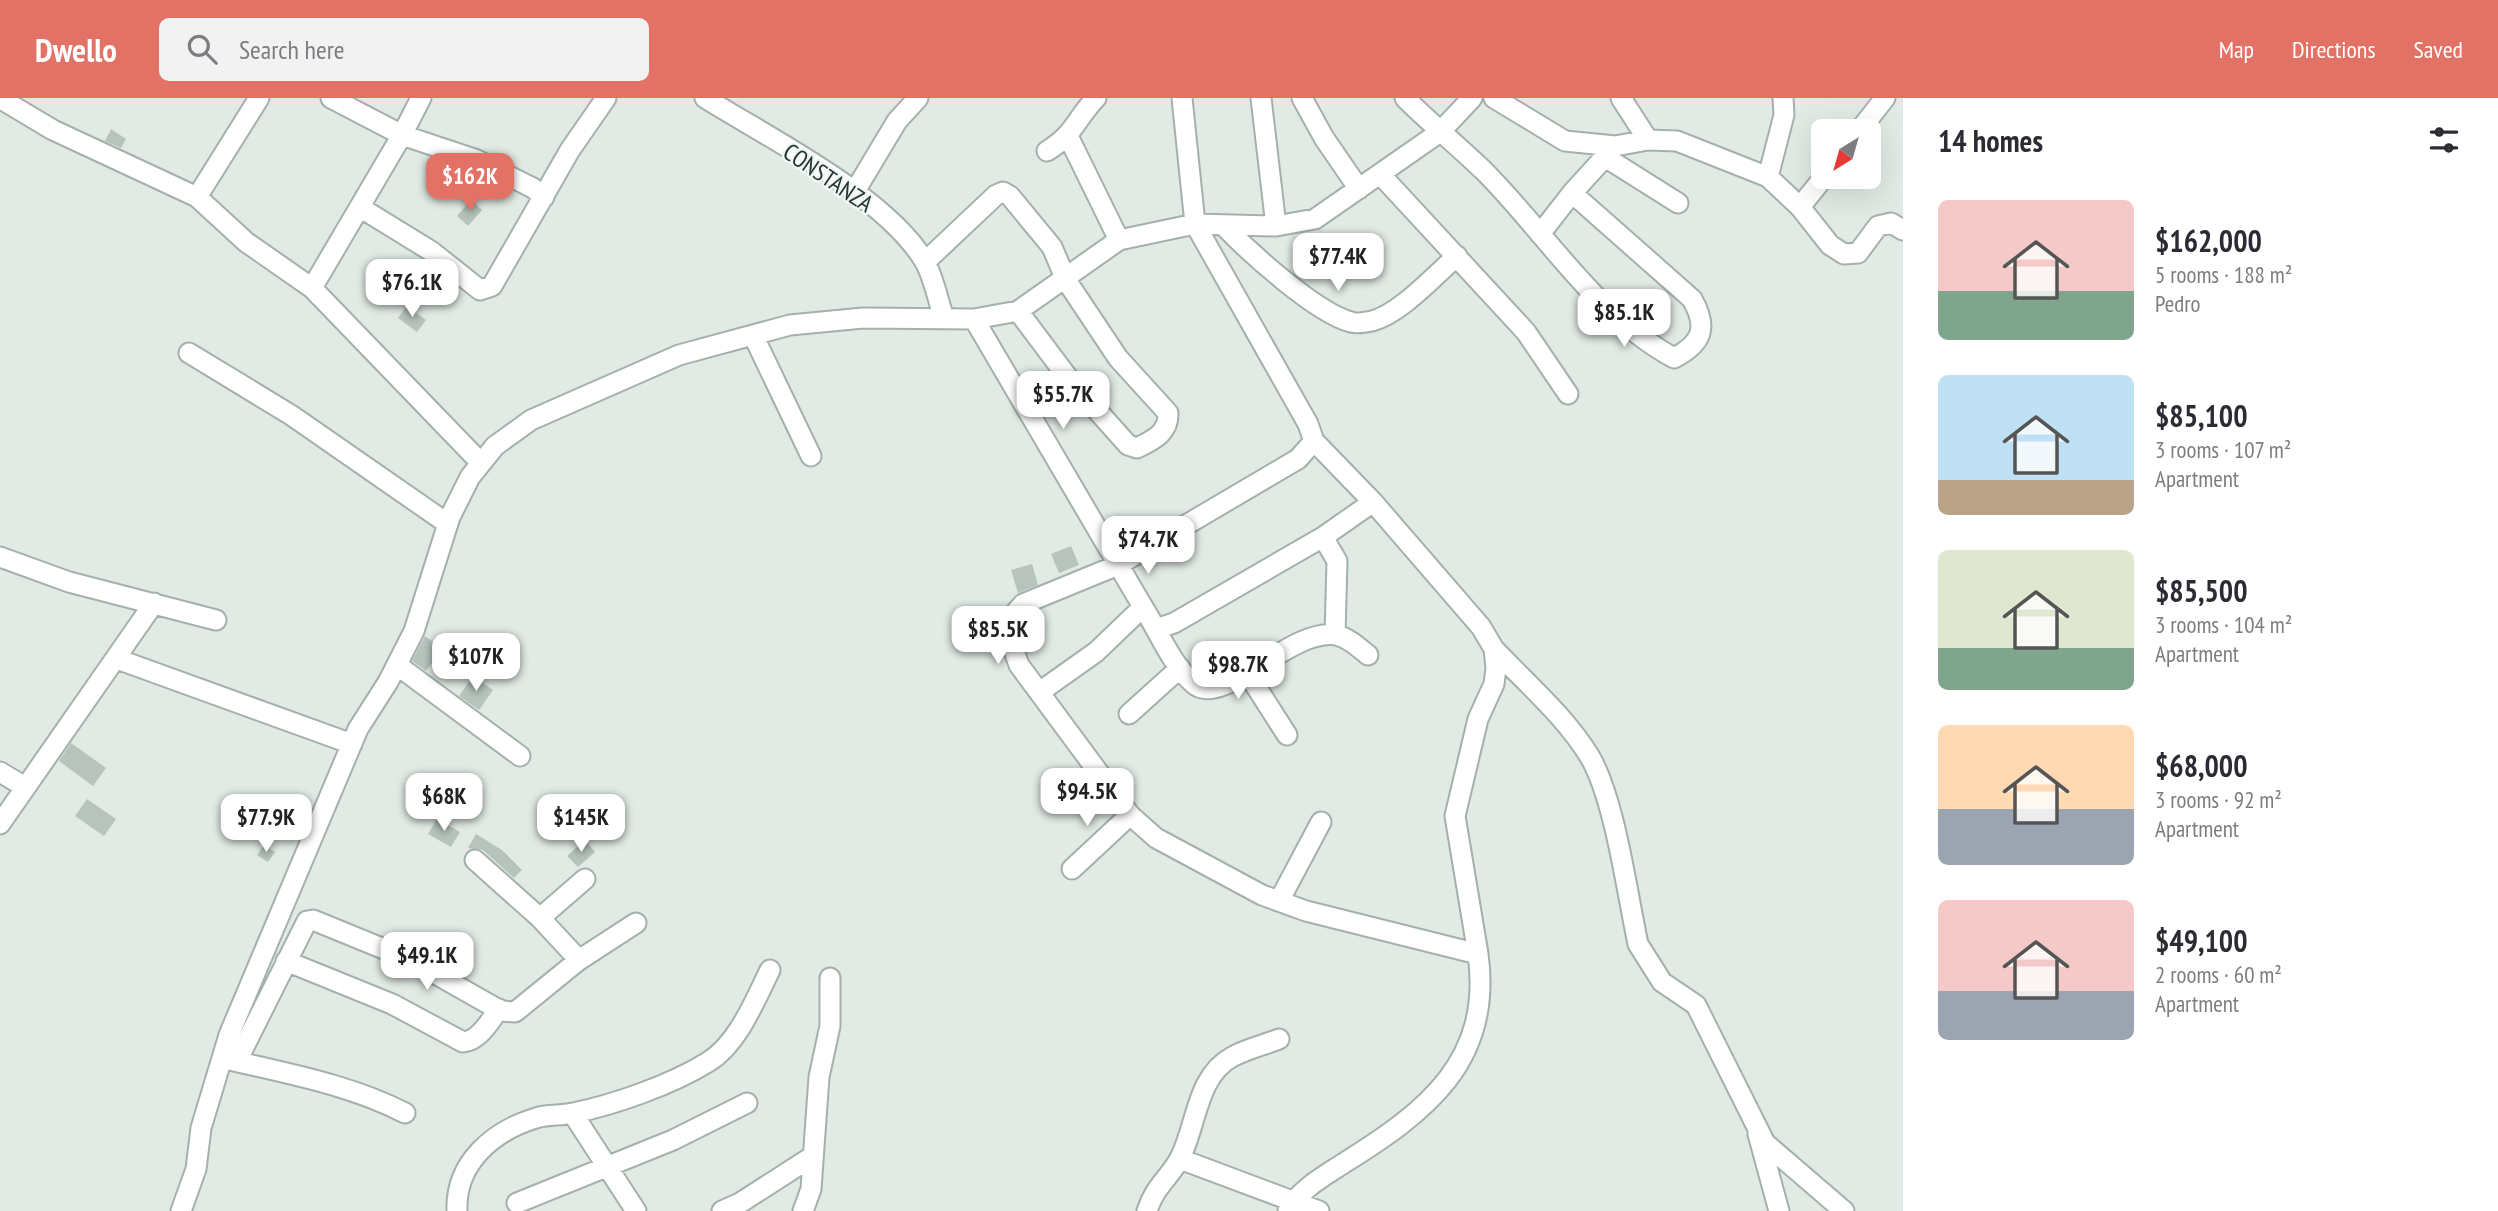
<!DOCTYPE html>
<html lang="en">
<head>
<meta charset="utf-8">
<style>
  body { margin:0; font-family:"PT Sans Narrow",sans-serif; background:#f2f2f3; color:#2b2b33; height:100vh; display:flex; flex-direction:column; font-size:26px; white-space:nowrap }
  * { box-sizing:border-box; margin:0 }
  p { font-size:23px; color:#7c7c81 }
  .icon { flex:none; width:38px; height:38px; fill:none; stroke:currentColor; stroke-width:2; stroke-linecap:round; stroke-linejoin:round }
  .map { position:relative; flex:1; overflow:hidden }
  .drawer { display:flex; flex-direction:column; background:#fff; width:595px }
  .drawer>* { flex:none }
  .needle { width:46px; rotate:217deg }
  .controls { position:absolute; left:1811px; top:21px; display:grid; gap:14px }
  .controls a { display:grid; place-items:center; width:70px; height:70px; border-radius:10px; background:#fff; box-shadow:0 7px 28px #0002; font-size:35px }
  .price { position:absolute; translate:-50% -60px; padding:0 16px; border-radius:14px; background:#fff; color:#222; font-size:23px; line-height:46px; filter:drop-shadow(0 2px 4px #0008) }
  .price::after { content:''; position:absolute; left:50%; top:42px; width:21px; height:16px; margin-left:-10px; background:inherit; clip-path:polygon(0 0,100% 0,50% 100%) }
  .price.selected { background:#e37266; color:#fff }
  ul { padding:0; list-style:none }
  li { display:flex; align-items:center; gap:21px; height:175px; padding:0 35px }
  li span { display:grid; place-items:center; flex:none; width:196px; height:140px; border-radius:10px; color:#555 }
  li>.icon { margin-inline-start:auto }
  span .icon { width:84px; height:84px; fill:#fffc; stroke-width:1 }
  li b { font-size:30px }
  h2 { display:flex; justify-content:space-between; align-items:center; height:84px; padding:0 35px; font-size:30px }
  header { display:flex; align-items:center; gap:42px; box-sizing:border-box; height:98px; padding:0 35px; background:#e37266; color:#fff }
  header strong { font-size:33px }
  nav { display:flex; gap:38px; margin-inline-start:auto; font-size:24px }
  .search { width:490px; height:63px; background:#f2f2f3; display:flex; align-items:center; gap:18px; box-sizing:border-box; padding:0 24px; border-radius:10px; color:#7c7c81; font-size:26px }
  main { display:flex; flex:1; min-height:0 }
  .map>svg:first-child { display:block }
  .building { fill:#b6c4bd }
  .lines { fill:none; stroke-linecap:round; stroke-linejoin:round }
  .minor-casing { stroke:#a4b1aa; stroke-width:23 }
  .minor { stroke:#fff; stroke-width:19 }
  .labels { text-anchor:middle; stroke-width:5; stroke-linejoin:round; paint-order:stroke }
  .street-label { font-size:24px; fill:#233830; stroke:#f1f7f3 }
</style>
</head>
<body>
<header>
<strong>Dwello</strong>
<div class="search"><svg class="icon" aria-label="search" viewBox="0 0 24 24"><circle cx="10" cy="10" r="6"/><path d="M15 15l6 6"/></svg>Search here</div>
<nav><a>Map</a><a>Directions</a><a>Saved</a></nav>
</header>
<main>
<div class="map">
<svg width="1903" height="1113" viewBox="0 0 1903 1113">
  <rect width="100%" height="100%" fill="#e1eae4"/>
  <path class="building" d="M111 31 126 41 121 50 105 43Z
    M471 102 482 112 468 128 457 118Z
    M407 208 426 222 417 234 398 220Z
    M1071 448 1079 467 1059 475 1051 456Z
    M1032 466 1038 487 1018 495 1011 472Z
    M425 538 443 551 426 573 412 563Z
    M473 578 493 592 479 612 459 598Z
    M71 645 106 670 93 688 59 663Z
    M87 701 116 721 104 738 75 718Z
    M437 721 460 734 451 749 428 736Z
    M476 736 502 752 522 772 514 780 483 752 468 750Z
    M585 742 595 754 578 769 567 758Z
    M264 747 275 754 268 764 257 757Z"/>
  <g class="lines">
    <defs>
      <path id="minor" d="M331 0 402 37 477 62 533 90 544 99
        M705 0C769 40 887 99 925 164 934 180 938 203 944 220
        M1261 0 1276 128
        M1302 0 1324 40 1359 91
        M1405 0C1430 25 1458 48 1484 73 1546 135 1595 217 1674 260 1703 245 1708 229 1692 201L1572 95 1540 136
        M1494 0 1565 43 1615 48 1648 42 1677 43 1768 79 1800 109 1830 147 1844 156 1858 155 1878 128 1891 125 1903 132
        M1621 0 1648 42
        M1 1 53 32 197 99 246 144 312 190 480 364
        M1859 33 1885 0
        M1069 40 1119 142
        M1047 53C1076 35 1074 23 1096 0
        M1605 59 1678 105
        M1380 76 1526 234 1568 296
        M1768 79 1784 17 1783 0
        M855 93 897 23 918 0
        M1572 95 1614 49
        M197 99 259 0
        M1800 109 1824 79
        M361 110 431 153 480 192 492 188 570 52 606 0
        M1223 127C1249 154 1316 215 1351 224 1356 226 1367 224 1372 223 1400 216 1435 177 1457 158
        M925 164 996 97 1003 94 1010 98 1052 149 1066 182 1118 260 1168 315C1169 335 1153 342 1137 350L1128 347 1069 281 1018 213
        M312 190 402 37 421 0
        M974 221 1143 509
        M753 237 811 358
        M189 255 291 317 448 426
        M1373 404 1481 529 1494 551 1496 570 1494 586 1478 621 1455 718 1478 856
        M1323 439 1337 463 1335 537
        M0 459 69 484 216 522
        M1156 531 1174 525 1323 439 1373 404 1314 343 1308 326 1195 126 1182 0
        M1494 551C1526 585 1565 618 1590 659 1615 702 1627 795 1638 846L1662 884 1696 907 1765 1045 1844 1113
        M117 561 352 646
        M397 567 520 658
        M1248 576 1287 637
        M1041 593 1096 554 1143 509C1159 534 1171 566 1194 586 1223 611 1291 529 1336 537 1349 540 1358 549 1368 557
        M1129 616 1180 570
        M0 674 25 689
        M0 726 154 505
        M475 762 540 820 579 862
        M1072 771 1130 717
        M1279 803 1321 724
        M540 820 585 781
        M286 863 392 906 463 944C479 943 490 923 499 911
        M226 961C288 976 348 986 405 1015
        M237 963 307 823 313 822 411 862 501 913 515 914 579 862 636 825
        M573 1016 636 1113
        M1758 1036 1779 1113
        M1180 1061 1319 1113
        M517 1105 673 1042 747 1005
        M181 1113 196 1071 201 1030 229 937 358 631 388 584 414 533 450 419 470 379 495 348 531 322 679 257 790 227 863 220 974 221 1018 213 1119 142 1195 126 1276 128 1315 121 1440 34 1472 0
        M457 1113C455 1065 493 1033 536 1020 548 1016 561 1018 573 1015 614 1007 673 986 708 964 738 946 755 902 770 872
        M722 1113 740 1105 813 1058
        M803 1113 811 1091 819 979 830 928V880
        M1147 1113C1155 1087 1171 1079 1181 1058 1197 1025 1197 978 1232 959 1246 951 1264 947 1279 941
        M1288 1113C1298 1092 1326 1077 1344 1065 1426 1014 1493 963 1478 856L1306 813 1262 797 1156 740 1130 717 1019 567 1014 553 1009 522 1023 506 1118 467 1298 361 1314 343"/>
    </defs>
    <use href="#minor" class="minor-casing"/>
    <use href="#minor" class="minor"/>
  </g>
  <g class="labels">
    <g class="street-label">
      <text transform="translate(828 80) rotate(34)" y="8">CONSTANZA</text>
    </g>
  </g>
</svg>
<div class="controls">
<a><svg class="needle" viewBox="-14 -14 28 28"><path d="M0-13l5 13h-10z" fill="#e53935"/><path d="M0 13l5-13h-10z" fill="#7c7c81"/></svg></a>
</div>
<b class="price selected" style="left:470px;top:115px">$162K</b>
<b class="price" style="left:1338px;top:195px">$77.4K</b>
<b class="price" style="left:412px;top:221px">$76.1K</b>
<b class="price" style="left:1624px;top:251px">$85.1K</b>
<b class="price" style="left:1063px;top:333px">$55.7K</b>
<b class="price" style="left:1148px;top:478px">$74.7K</b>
<b class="price" style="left:998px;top:568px">$85.5K</b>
<b class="price" style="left:476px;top:595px">$107K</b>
<b class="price" style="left:1238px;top:603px">$98.7K</b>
<b class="price" style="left:1087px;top:730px">$94.5K</b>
<b class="price" style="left:444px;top:735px">$68K</b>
<b class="price" style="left:266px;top:756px">$77.9K</b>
<b class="price" style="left:581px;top:756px">$145K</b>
<b class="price" style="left:427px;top:894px">$49.1K</b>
</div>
<section class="drawer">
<h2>14 homes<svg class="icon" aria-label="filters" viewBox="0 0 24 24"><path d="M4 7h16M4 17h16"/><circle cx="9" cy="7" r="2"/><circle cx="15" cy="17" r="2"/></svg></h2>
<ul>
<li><span style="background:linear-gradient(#f6c9c9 65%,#7fa58c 0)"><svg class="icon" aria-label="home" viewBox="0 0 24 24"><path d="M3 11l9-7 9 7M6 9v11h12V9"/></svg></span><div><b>$162,000</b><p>5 rooms · 188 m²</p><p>Pedro</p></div></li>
<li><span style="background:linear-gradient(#bfe0f5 75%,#b9a48a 0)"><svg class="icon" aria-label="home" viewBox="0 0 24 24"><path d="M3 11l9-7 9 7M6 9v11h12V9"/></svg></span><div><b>$85,100</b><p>3 rooms · 107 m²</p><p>Apartment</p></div></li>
<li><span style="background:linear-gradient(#dfe7d0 70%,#7fa58c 0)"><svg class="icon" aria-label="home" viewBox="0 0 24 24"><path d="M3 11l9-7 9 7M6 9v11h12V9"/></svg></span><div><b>$85,500</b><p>3 rooms · 104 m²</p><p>Apartment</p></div></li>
<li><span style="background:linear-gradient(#ffd9b3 60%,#9aa5b1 0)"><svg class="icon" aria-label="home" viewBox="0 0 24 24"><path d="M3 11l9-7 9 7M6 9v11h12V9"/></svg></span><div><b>$68,000</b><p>3 rooms · 92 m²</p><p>Apartment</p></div></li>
<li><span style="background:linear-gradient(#f6c9c9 65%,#9aa5b1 0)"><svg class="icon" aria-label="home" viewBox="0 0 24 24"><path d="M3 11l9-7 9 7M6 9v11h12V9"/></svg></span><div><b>$49,100</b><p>2 rooms · 60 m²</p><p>Apartment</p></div></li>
</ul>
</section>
</main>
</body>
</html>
